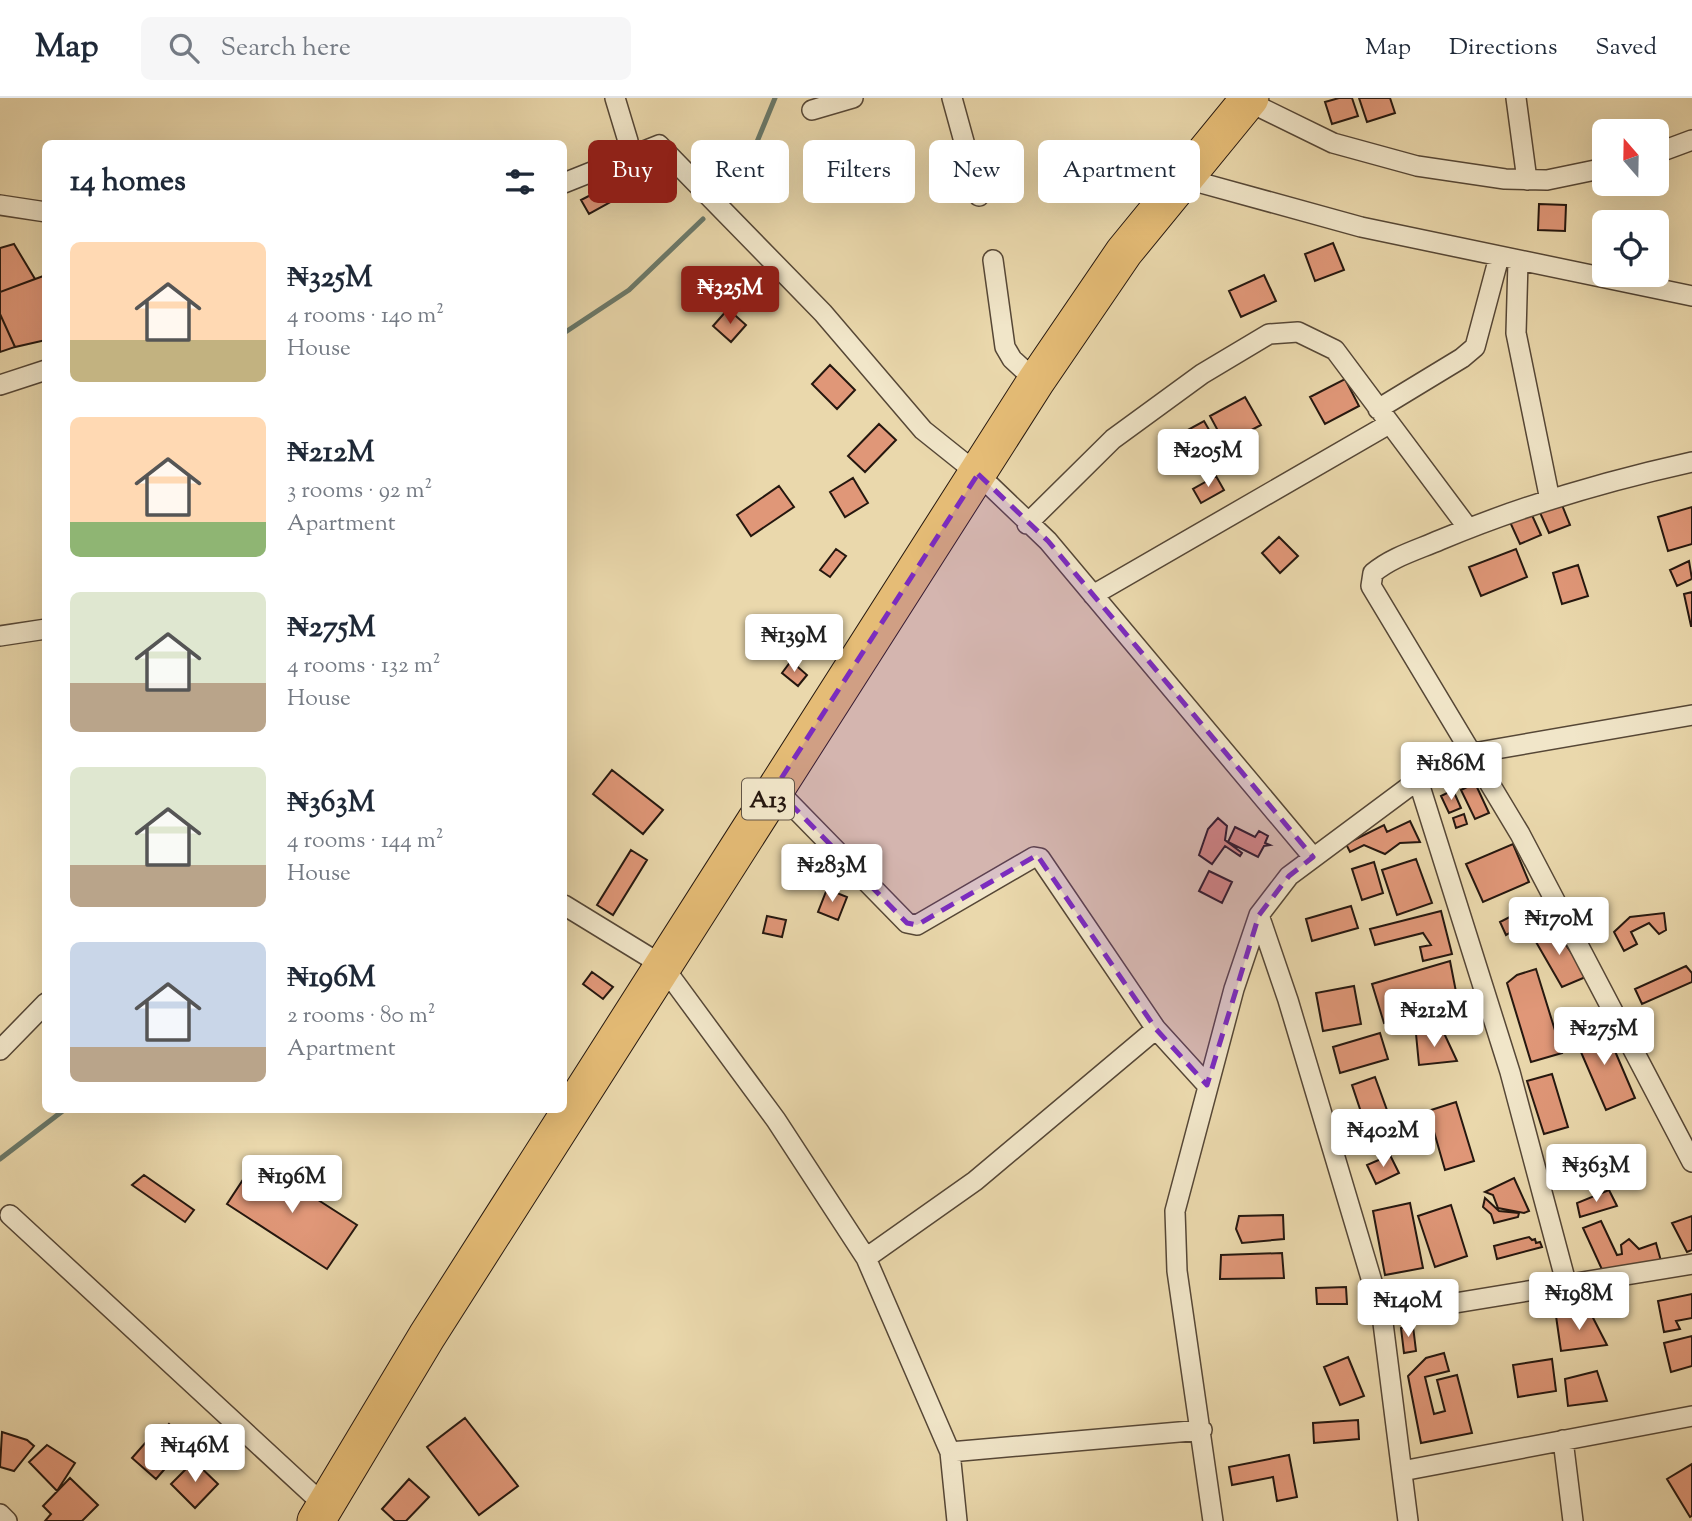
<!DOCTYPE html>
<html lang="en">
<head>
<meta charset="utf-8">
<style>
  body { margin:0; font-family:"Sorts Mill Goudy",serif; background:#f6f6f7; color:#1f2937; height:100vh; display:flex; flex-direction:column; font-size:26px; white-space:nowrap }
  * { box-sizing:border-box; margin:0 }
  p { font-size:23px; color:#747a83 }
  .icon { flex:none; width:38px; height:38px; fill:none; stroke:currentColor; stroke-width:2; stroke-linecap:round; stroke-linejoin:round }
  .map { position:relative; flex:1; overflow:hidden }
  .sheet { position:absolute; left:42px; top:42px; width:525px; height:973px; display:flex; flex-direction:column; background:#fff; border-radius:10px; box-shadow:0 7px 28px #0002 }
  .sheet>* { flex:none }
  .top-card { position:absolute; left:588px; top:42px; width:665px; height:63px; display:flex; gap:14px }
  .needle { width:46px; rotate:340deg }
  .buttons { position:absolute; left:1592px; top:21px; display:grid; gap:14px }
  .buttons a { display:grid; place-items:center; width:77px; height:77px; border-radius:10px; background:#fff; box-shadow:0 7px 28px #0002; font-size:35px }
  .price { position:absolute; translate:-50% -60px; padding:0 16px; border-radius:7px; background:#fff; color:#222; font-size:23px; line-height:46px; filter:drop-shadow(0 2px 4px #0008) }
  .price::after { content:''; position:absolute; left:50%; top:42px; width:21px; height:16px; margin-left:-10px; background:inherit; clip-path:polygon(0 0,100% 0,50% 100%) }
  .price.on { background:#8f2418; color:#fff }
  ul { padding:0; list-style:none }
  li { display:flex; align-items:center; gap:21px; height:175px; padding:0 28px }
  li span { display:grid; place-items:center; flex:none; width:196px; height:140px; border-radius:10px; color:#555 }
  li>.icon { margin-inline-start:auto }
  span .icon { width:84px; height:84px; fill:#fffc; stroke-width:1 }
  li b { font-size:30px }
  h2 { display:flex; justify-content:space-between; align-items:center; height:84px; padding:0 28px; font-size:30px }
  .pill { padding:0 24px; border-radius:10px; background:#fff; box-shadow:0 7px 28px #0002; font-size:24px; line-height:63px }
  .pill.on { background:#8f2418; color:#fff }
  header { display:flex; align-items:center; gap:42px; box-sizing:border-box; height:98px; padding:0 35px; background:#fff; border-bottom:2px solid #e0e1e3 }
  header strong { font-size:33px }
  nav { display:flex; gap:38px; margin-inline-start:auto; font-size:24px }
  .search { width:490px; height:63px; background:#f6f6f7; display:flex; align-items:center; gap:18px; box-sizing:border-box; padding:0 24px; border-radius:10px; color:#747a83; font-size:26px }
  .map>svg:first-child { display:block }
  .lines { fill:none; stroke-linecap:round; stroke-linejoin:round }
  .stream { stroke:#6a796a; stroke-width:5 }
  .building { fill:#e09778; stroke:#25170f; stroke-width:2 }
  .street-casing { stroke:#564736; stroke-width:22 }
  .highway-casing { stroke:#25170f; stroke-width:39 }
  .street { stroke:#f1e6c9; stroke-width:19 }
  .highway { stroke:#e5bc76; stroke-width:37 }
  .marked { fill:#7b2cbf; fill-opacity:0.2; stroke:#7b2cbf; stroke-width:5; stroke-dasharray:14 9; stroke-linejoin:round }
  .labels { text-anchor:middle; stroke-width:5; stroke-linejoin:round; paint-order:stroke }
  .shield { fill:#f1e6c9; stroke:#625547; stroke-width:2 }
  .shield-label { font-size:24px; font-weight:bold; fill:#25170f }
</style>
</head>
<body>
<header>
<strong>Map</strong>
<div class="search"><svg class="icon" aria-label="search" viewBox="0 0 24 24"><circle cx="10" cy="10" r="6"/><path d="M15 15l6 6"/></svg>Search here</div>
<nav><a>Map</a><a>Directions</a><a>Saved</a></nav>
</header>
<div class="map">
<svg width="1692" height="1423" viewBox="0 0 1692 1423">
  <rect width="100%" height="100%" fill="#ead8ac"/>
  <filter id="stains"><feTurbulence type="fractalNoise" baseFrequency=".00286" numOctaves="4"/><feColorMatrix values="0 0 0 0 .2 0 0 0 0 .09 0 0 0 0 .02 0 0 0 .5 -.17"/></filter>
  <radialGradient id="worn" r=".72"><stop offset=".6" stop-color="#630" stop-opacity="0"/><stop offset="1" stop-color="#630" stop-opacity=".3"/></radialGradient>
  <g class="lines">
    <path class="stream" d="M718 103 752 56 775 0
      M564 235 629 192 703 121
      M0 1061 64 1012"/>
  </g>
  <path class="building" d="M1339 0H1352L1358 18 1332 26 1325 4Z
    M1359 0H1390L1395 15 1367 24Z
    M610 87 618 100 589 116 581 102Z
    M1539 106 1566 107 1565 133 1538 132Z
    M1333 145 1344 172 1315 183 1305 156Z
    M14 146 35 181 0 194V150Z
    M46 177V242L15 249 0 216V194Z
    M1264 177 1276 203 1241 219 1229 193Z
    M728 211 746 227 731 244 713 228Z
    M0 216 15 249 0 254Z
    M830 267 855 292 837 311 812 286Z
    M1345 281 1359 308 1325 326 1310 299Z
    M1245 299 1261 327 1225 346 1210 318Z
    M1204 323 1212 337 1172 359 1164 345Z
    M879 326 896 342 865 374 848 358Z
    M1216 378 1224 392 1201 405 1193 391Z
    M853 380 868 405 845 419 830 394Z
    M779 388 794 409 751 438 737 417Z
    M1560 402 1570 427 1549 435 1538 410Z
    M1692 409V446L1668 453 1658 419Z
    M1531 415 1541 437 1520 446 1510 424Z
    M1279 439 1298 458 1280 475 1262 455Z
    M836 451 846 458 830 479 820 472Z
    M1516 451 1527 479 1481 498 1469 469Z
    M1689 463 1692 481 1677 488 1670 472Z
    M1578 467 1588 498 1562 506 1553 475Z
    M1692 494V528H1691L1684 496Z
    M791 563 807 577 798 588 782 575Z
    M612 672 663 712 643 736 593 696Z
    M1475 685 1489 715 1475 721 1461 692Z
    M1453 692 1461 710 1449 715 1441 698Z
    M1464 716 1467 726 1456 730 1453 720Z
    M1218 720 1227 728 1225 742 1242 755 1240 758 1225 748 1212 766 1199 757 1208 731Z
    M1410 723 1420 744 1400 745 1385 756 1364 747 1350 754 1346 746 1384 727 1387 734Z
    M1235 729 1255 739 1259 733 1268 738 1265 745 1270 747 1264 748 1258 759 1228 744Z
    M1513 746 1529 784 1483 804 1466 766Z
    M631 752 647 762 613 817 597 807Z
    M1416 761 1432 805 1397 817 1382 772Z
    M1374 764 1383 795 1362 802 1352 771Z
    M1209 773 1232 784 1222 805 1199 793Z
    M827 791 847 799 838 822 818 814Z
    M1539 804 1546 813 1506 837 1500 824Z
    M1351 808 1358 830 1312 843 1306 821Z
    M1441 813 1452 856 1423 863 1420 849 1431 847 1423 835 1375 847 1370 831Z
    M1664 815 1666 832 1659 836 1649 825 1631 834 1637 846 1624 853 1614 834 1630 819Z
    M767 818 786 822 782 839 763 835Z
    M1553 829 1588 878 1562 889 1532 837Z
    M1450 863 1458 904 1384 925 1372 886Z
    M1686 868 1692 875V884L1642 906 1635 891Z
    M1536 871 1562 955 1531 964 1507 885 1517 877Z
    M592 874 613 889 603 901 583 886Z
    M1354 888 1361 926 1323 933 1316 895Z
    M1603 925 1635 1000 1606 1012 1574 938Z
    M1443 933 1457 963 1419 967 1416 936Z
    M1380 935 1388 961 1340 975 1333 949Z
    M1552 976 1568 1029 1544 1036 1527 983Z
    M1375 979 1388 1015 1364 1023 1352 987Z
    M1456 1004 1474 1063 1445 1072 1428 1013Z
    M1390 1057 1399 1075 1376 1086 1367 1067Z
    M256 1062 357 1127 327 1171 227 1106Z
    M144 1077 194 1112 185 1124 132 1087Z
    M1514 1080 1529 1113 1524 1115 1498 1110 1493 1097 1485 1094Z
    M1609 1092 1617 1108 1580 1119 1577 1105Z
    M1485 1100 1499 1113 1519 1115 1518 1119 1494 1125 1491 1116 1483 1109Z
    M1410 1105 1423 1170 1385 1177 1373 1113Z
    M1451 1107 1467 1158 1435 1169 1418 1118Z
    M1283 1117 1284 1141 1242 1145 1236 1131 1239 1118Z
    M1692 1118V1152L1687 1154 1672 1125Z
    M1601 1123 1617 1157 1622 1156 1621 1147 1629 1141 1639 1151 1656 1145 1661 1163 1605 1178 1583 1130Z
    M1529 1139 1532 1142 1535 1141 1536 1145 1540 1144 1542 1149 1497 1161 1494 1148Z
    M1282 1155 1284 1180 1220 1181 1221 1157Z
    M1346 1189 1347 1206H1317L1316 1190Z
    M1692 1196V1220L1676 1223 1680 1231 1664 1234 1658 1203Z
    M1590 1214 1607 1247 1561 1253 1556 1218Z
    M1413 1228 1416 1253 1404 1255 1401 1230Z
    M1692 1238V1268L1671 1274 1664 1245Z
    M1444 1255 1449 1273 1425 1279 1434 1316 1445 1313 1437 1282 1457 1277 1472 1335 1421 1345 1408 1278 1426 1260Z
    M1348 1259 1364 1298 1340 1307 1324 1269Z
    M1552 1261 1556 1293 1518 1299 1513 1267Z
    M1597 1273 1607 1303 1568 1308 1565 1281Z
    M465 1320 518 1388 479 1417 427 1349Z
    M1358 1322 1359 1341 1314 1345 1313 1325Z
    M169 1326 189 1343 156 1381 132 1360 146 1344 152 1345Z
    M2 1334 27 1342 34 1348 14 1373 0 1369Z
    M47 1347 75 1365 57 1393 29 1364Z
    M1289 1357 1297 1399 1277 1403 1273 1379 1232 1387 1229 1369Z
    M194 1363 218 1386 195 1410 171 1386Z
    M1692 1366V1418L1690 1419 1667 1381Z
    M70 1380 98 1407 82 1423H45L51 1416 43 1408Z
    M409 1381 429 1399 406 1423H395L382 1411Z"/>
  <g class="lines">
    <defs>
      <path id="street" d="M952 0 979 98
        M1241 0 1333 45 1417 68 1505 81 1547 82 1605 70
        M1516 0 1527 82
        M812 12 853 0
        M1657 55 1692 42
        M611 63 621 55 628 43 615 0
        M1183 80 1361 129 1692 198
        M564 85 659 47 823 215 923 332 978 376 1048 443 1313 759
        M0 107 46 114
        M993 162 1005 249 1012 261 1036 283
        M1518 163 1516 235 1550 402
        M0 287 46 272
        M1378 311 1462 260 1475 249 1499 159
        M1692 364C1606 383 1521 408 1440 442 1417 452 1392 459 1373 475L1371 488 1520 736 1692 1064
        M1027 426 1113 341 1202 276 1269 236 1298 234 1335 252 1468 430
        M1093 497 1389 326
        M0 538 46 531
        M1418 682 1510 974 1567 1188
        M775 690 907 825 917 827 1034 759 1040 760 1156 931 1207 987
        M564 807 662 867 776 1022 866 1160 950 1354 957 1423
        M1259 817 1288 902 1382 1217 1408 1423
        M0 952 46 905
        M10 1117 325 1408
        M866 1160 975 1083 1156 931
        M1382 1217 1692 1166
        M1563 1342 1573 1423
        M950 1354 1202 1332
        M1402 1373 1692 1318
        M0 1416 7 1423
        M1213 1423 1177 1173 1175 1113 1234 891 1259 817 1289 778 1418 682 1473 655 1692 617"/>
      <path id="highway" d="M316 1423 427 1238 1036 283 1124 154 1250 0"/>
    </defs>
    <use href="#street" class="street-casing"/>
    <use href="#highway" class="highway-casing"/>
    <use href="#street" class="street"/>
    <use href="#highway" class="highway"/>
  </g>
  <path class="marked" d="M978 376 1048 443 1313 759 1289 778 1259 817 1207 987 1156 931 1037 757 917 827 907 825 775 690Z"/>
  <g class="labels">
    <rect class="shield" x="742" y="680.5" width="52" height="41" rx="5"/>
    <g class="shield-label">
      <text x="768" y="709">A13</text>
    </g>
  </g>
  <rect width="100%" height="100%" filter="url(#stains)"/>
  <rect width="100%" height="100%" fill="url(#worn)"/>
</svg>
<div class="buttons">
<a><svg class="needle" viewBox="-14 -14 28 28"><path d="M0-13l5 13h-10z" fill="#e53935"/><path d="M0 13l5-13h-10z" fill="#747a83"/></svg></a>
<a><svg class="icon" aria-label="locate" viewBox="0 0 24 24"><circle cx="12" cy="12" r="6"/><path d="M12 2v4M12 18v4M2 12h4M18 12h4"/></svg></a>
</div>
<b class="price on" style="left:730px;top:228px">₦325M</b>
<b class="price" style="left:1208px;top:391px">₦205M</b>
<b class="price" style="left:794px;top:576px">₦139M</b>
<b class="price" style="left:1451px;top:704px">₦186M</b>
<b class="price" style="left:832px;top:806px">₦283M</b>
<b class="price" style="left:1559px;top:859px">₦170M</b>
<b class="price" style="left:1434px;top:951px">₦212M</b>
<b class="price" style="left:1604px;top:969px">₦275M</b>
<b class="price" style="left:1383px;top:1071px">₦402M</b>
<b class="price" style="left:1596px;top:1106px">₦363M</b>
<b class="price" style="left:292px;top:1117px">₦196M</b>
<b class="price" style="left:1579px;top:1234px">₦198M</b>
<b class="price" style="left:1408px;top:1241px">₦140M</b>
<b class="price" style="left:195px;top:1386px">₦146M</b>
<div class="top-card">
<a class="pill on">Buy</a>
<a class="pill">Rent</a>
<a class="pill">Filters</a>
<a class="pill">New</a>
<a class="pill">Apartment</a>
</div>
<section class="sheet">
<h2>14 homes<svg class="icon" aria-label="filters" viewBox="0 0 24 24"><path d="M4 7h16M4 17h16"/><circle cx="9" cy="7" r="2"/><circle cx="15" cy="17" r="2"/></svg></h2>
<ul>
<li><span style="background:linear-gradient(#ffd9b3 70%,#c2b280 0)"><svg class="icon" aria-label="home" viewBox="0 0 24 24"><path d="M3 11l9-7 9 7M6 9v11h12V9"/></svg></span><div><b>₦325M</b><p>4 rooms · 140 m²</p><p>House</p></div></li>
<li><span style="background:linear-gradient(#ffd9b3 75%,#8fb573 0)"><svg class="icon" aria-label="home" viewBox="0 0 24 24"><path d="M3 11l9-7 9 7M6 9v11h12V9"/></svg></span><div><b>₦212M</b><p>3 rooms · 92 m²</p><p>Apartment</p></div></li>
<li><span style="background:linear-gradient(#dfe7d0 65%,#b9a48a 0)"><svg class="icon" aria-label="home" viewBox="0 0 24 24"><path d="M3 11l9-7 9 7M6 9v11h12V9"/></svg></span><div><b>₦275M</b><p>4 rooms · 132 m²</p><p>House</p></div></li>
<li><span style="background:linear-gradient(#dfe7d0 70%,#b9a48a 0)"><svg class="icon" aria-label="home" viewBox="0 0 24 24"><path d="M3 11l9-7 9 7M6 9v11h12V9"/></svg></span><div><b>₦363M</b><p>4 rooms · 144 m²</p><p>House</p></div></li>
<li><span style="background:linear-gradient(#c9d6e8 75%,#b9a48a 0)"><svg class="icon" aria-label="home" viewBox="0 0 24 24"><path d="M3 11l9-7 9 7M6 9v11h12V9"/></svg></span><div><b>₦196M</b><p>2 rooms · 80 m²</p><p>Apartment</p></div></li>
</ul>
</section>
</div>
</body>
</html>
